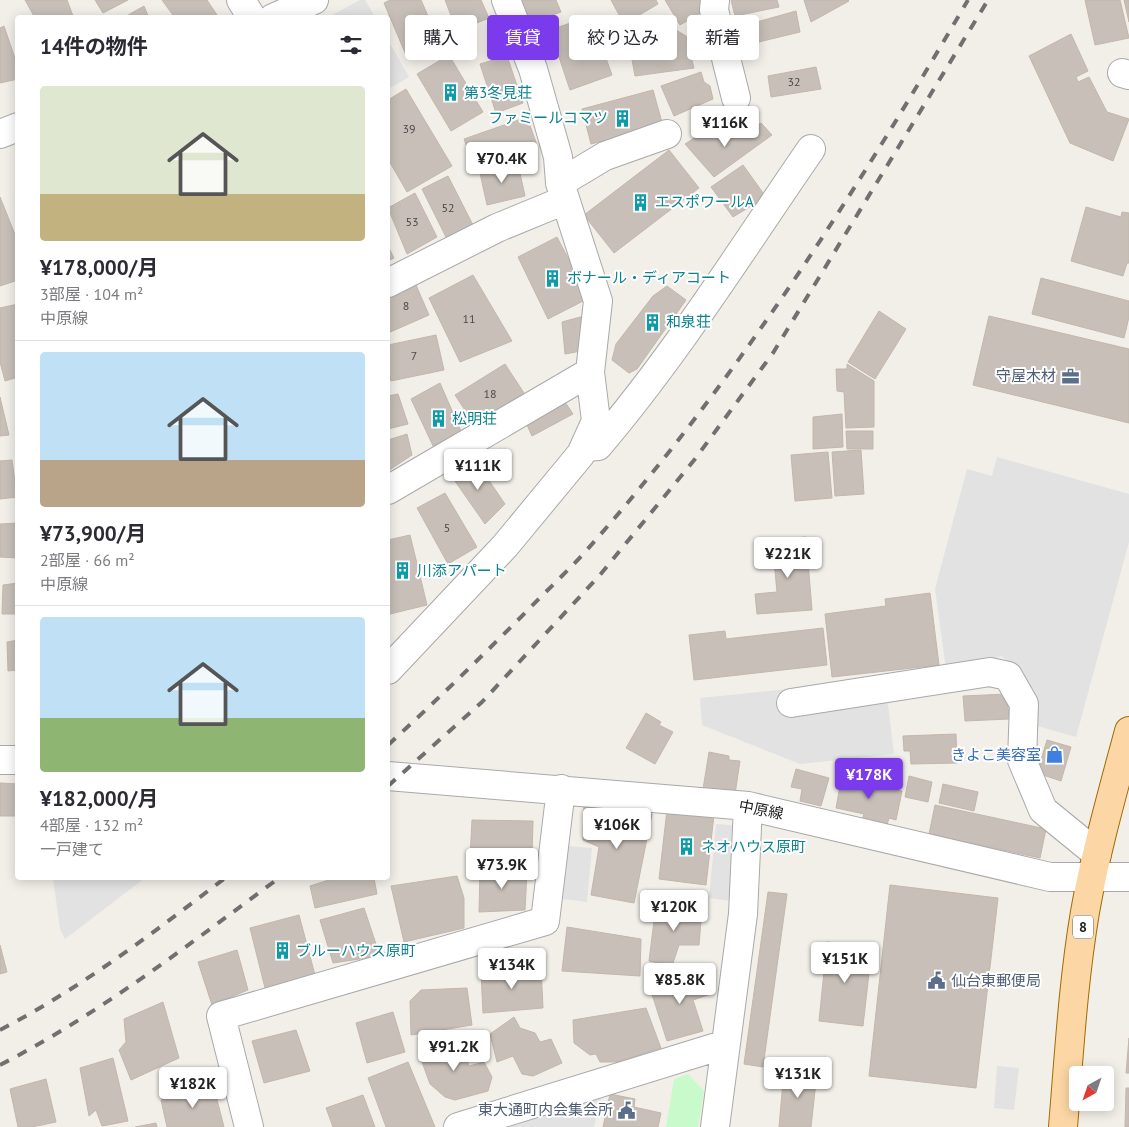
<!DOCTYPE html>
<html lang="ja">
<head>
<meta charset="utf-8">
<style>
  body { margin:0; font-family:"PT Sans","Noto Sans JP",sans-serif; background:#f2f2f3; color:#2b2b33; height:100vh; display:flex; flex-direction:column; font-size:19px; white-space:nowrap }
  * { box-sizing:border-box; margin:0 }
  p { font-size:16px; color:#7c7c81 }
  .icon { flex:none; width:28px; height:28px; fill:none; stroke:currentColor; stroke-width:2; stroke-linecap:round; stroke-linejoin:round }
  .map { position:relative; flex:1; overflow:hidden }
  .sheet { position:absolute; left:15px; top:15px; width:375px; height:865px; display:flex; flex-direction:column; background:#fff; border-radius:5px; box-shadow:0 2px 12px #0003 }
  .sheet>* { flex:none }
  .top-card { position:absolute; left:405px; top:15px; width:475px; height:45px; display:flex; gap:10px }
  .needle { width:32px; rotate:220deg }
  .controls { position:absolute; left:1069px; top:1066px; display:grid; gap:10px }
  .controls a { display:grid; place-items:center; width:45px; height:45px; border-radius:5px; background:#fff; box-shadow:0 2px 12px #0003; font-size:25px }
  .price { position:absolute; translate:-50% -42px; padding:0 11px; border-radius:5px; background:#fff; color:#222; font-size:16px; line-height:32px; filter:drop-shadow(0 1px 2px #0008) }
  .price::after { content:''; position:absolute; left:50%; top:30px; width:15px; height:11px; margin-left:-8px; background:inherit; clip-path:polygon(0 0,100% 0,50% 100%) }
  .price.active { background:#7c3aed; color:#fff }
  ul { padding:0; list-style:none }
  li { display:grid; align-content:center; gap:10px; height:265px; padding:0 25px }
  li+li { border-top:1px solid #e1e1e2 }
  li span { display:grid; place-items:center; height:155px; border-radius:5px; color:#555 }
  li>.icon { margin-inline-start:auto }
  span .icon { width:90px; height:90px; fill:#fffc; stroke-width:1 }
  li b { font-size:21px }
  h2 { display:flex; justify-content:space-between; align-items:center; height:60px; padding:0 25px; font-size:21px }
  .pill { padding:0 18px; border-radius:5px; background:#fff; box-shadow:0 2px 12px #0003; font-size:18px; line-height:45px }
  .pill.active { background:#7c3aed; color:#fff }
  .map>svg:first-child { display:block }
  .park { fill:#c8facc }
  .parking { fill:#e2e2e2 }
  .building { fill:#c7bfb8; stroke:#c4b6ab }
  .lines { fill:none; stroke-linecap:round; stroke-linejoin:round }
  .minor-casing { stroke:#a9a9a9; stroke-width:30 }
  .major-casing { stroke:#a06b00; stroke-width:30 }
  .minor { stroke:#fff; stroke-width:28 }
  .major { stroke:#fcd6a4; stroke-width:28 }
  .rail { stroke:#707070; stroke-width:4; stroke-dasharray:10 10; stroke-linecap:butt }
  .labels { text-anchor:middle; stroke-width:4; stroke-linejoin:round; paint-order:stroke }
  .number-label { font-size:12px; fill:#4b4948 }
  .shield { fill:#fff; stroke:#646464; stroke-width:1 }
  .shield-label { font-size:14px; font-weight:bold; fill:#222 }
  .culture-label { font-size:15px; fill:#0d838f; stroke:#fff; text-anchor:start }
  .service-label { font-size:15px; fill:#4e5e75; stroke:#fff; text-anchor:end }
  .shop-label { font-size:15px; fill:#366cbe; stroke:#fff; text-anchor:end }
  .street-label { font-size:15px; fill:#222; stroke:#fff }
</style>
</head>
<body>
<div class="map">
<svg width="1129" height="1127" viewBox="0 0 1129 1127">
  <rect width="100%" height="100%" fill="#f2efe9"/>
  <path class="park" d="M688 1074 704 1091 698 1127H666L674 1079Z"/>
  <path class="parking" d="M360 0H365L375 17H329Z
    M388 40 409 77 388 89Z
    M997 457 1129 494V542L1076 737 1034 725V690L1002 656 946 669 935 589 967 469 992 476Z
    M885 679 894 754 800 764 702 725 700 698Z
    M716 824 739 826 732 901 709 898Z
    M568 846 592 848 587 902 563 899Z
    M53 878H145L65 939 60 929Z
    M997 1066 1019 1068 1014 1110 994 1108Z
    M601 1098 594 1127H495Z"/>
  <path class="building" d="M25 0H67L73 16 35 18Z
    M95 0H128L103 13Z
    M162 0H207L219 18H175Z
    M390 0H421L440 43 406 55 384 3Z
    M445 0H481L489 18 457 31Z
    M516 0H556L561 12 526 24Z
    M611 0H656L658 4 624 24Z
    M665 0H703L707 9 680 25Z
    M731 0H777L779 7 735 16Z
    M804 0H848L849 1 811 22Z
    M1085 0H1120L1129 38 1095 45Z
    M1124 0H1129V22Z
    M144 6 149 18H123Z
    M796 11 800 32 742 46 739 27Z
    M591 16 612 75 570 90 550 30Z
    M4 26 18 67V79L0 83V28Z
    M676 30 686 36 694 68 635 76 627 32Z
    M1071 34 1088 71 1076 77 1078 82 1089 77 1107 112 1129 119 1113 161 1070 143 1029 56Z
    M449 55 483 112 451 131 417 74Z
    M507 56 523 103 496 113 480 64Z
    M816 67 821 89 771 97 768 76Z
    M701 72 704 82 710 86 713 99 674 116 661 86Z
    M406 89 452 166 407 192 388 159V100Z
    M653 90 663 126 591 144 582 109Z
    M527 117 538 148 475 170 464 139Z
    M761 123 772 135 714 177 685 144 702 133 728 132 737 138Z
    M669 150 699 188 614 253 584 215Z
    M518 164 525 196 487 205 480 173Z
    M743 165 766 197 733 217 711 187Z
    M448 176 474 227 448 241 422 189Z
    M415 193 437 237 407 254 388 208Z
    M0 197 18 242V280L0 286Z
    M1086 207 1121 217 1122 212 1129 213V263H1127L1123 276 1071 261Z
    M557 237 589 298 548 319 518 257Z
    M388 246 394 258 388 261Z
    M473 275 512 341 460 362 429 298Z
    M1041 278 1129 301V317L1124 338 1032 314Z
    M416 285 429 315 388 333V298Z
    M667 286 686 300 637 369 629 373 612 360 616 344 653 296Z
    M18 304V377L5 381 0 362V308Z
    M879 311 906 329 875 379 848 362Z
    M584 316 581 351 565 354 562 322Z
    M989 316 1129 349V423L973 385Z
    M436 335 444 370 391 381 388 367V345Z
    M505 364 524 393 474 424 455 395Z
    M847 364 874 381V427L846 428 844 392 837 391 836 369H847Z
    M440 383 464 438 435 450 411 399Z
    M398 394 408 424 388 429V396Z
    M0 397 9 435 0 436Z
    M565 402 573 414 532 436 527 425Z
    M842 414 843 447 813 449V417Z
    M846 431H873V449H847Z
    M407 434 412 455 388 471V440Z
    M861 450 864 494 835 496 832 452Z
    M828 452 832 498 795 501 791 455Z
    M12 460 17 497 0 499V461Z
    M475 460 505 504 485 524 450 474Z
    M445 493 477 547 448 564 417 508Z
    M18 523V558L0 557V524Z
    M410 535 427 605 390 614 388 603V540Z
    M806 537 812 610 757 614 755 594 777 592 772 540Z
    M18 583V614H2L3 585Z
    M930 593 939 665 832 677 825 614 886 606 885 599Z
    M823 628 827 665 694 680 689 635 725 631 726 639Z
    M18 640V670L8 671 7 642Z
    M17 687H18V737H16Z
    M1007 694 1009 719 965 721 963 696Z
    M646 713 661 722 659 725 673 732 655 764 626 748Z
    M956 734 957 763 911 764 910 751H904L903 736Z
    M1047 740 1071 747 1061 781 1037 773Z
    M709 752 729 756V760L740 761 735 794 703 789Z
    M796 769 829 778 821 806 800 801 802 789 791 787Z
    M842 775 880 783 879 787 902 791 896 820 889 818 887 825 862 820 864 814 836 808Z
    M909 776 932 782 928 802 905 797Z
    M0 783 18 784V816H0Z
    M943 784 978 792 974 811 939 803Z
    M584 804 652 814 634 903 591 895 599 847 583 840Z
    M935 805 1046 829 1040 858 929 834Z
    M667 810 714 815 706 885 659 879Z
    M472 820 533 821 532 855 470 858Z
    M480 868 527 872 525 910 479 912Z
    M457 876 464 898V928L404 942 391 886Z
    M335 878H374L377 894 315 908 310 886Z
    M890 885 998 898 976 1088 869 1076Z
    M768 892 787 894 763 1067 744 1064Z
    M656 905 702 909 699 945H679L672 966 649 961Z
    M364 908 380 956 333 963 320 920Z
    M299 915 315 975 265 988 250 928Z
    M567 927 641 939 640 976 562 971Z
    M827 942 872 947 863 1026 819 1021Z
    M0 945 7 972 0 974Z
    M237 950 248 990 212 1005 198 962Z
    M541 968 543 1008 483 1013 481 972Z
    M700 971 711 994 693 1000 703 1031 667 1041 650 988Z
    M467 988 472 1025 411 1035 410 1001 421 990Z
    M163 1002 179 1058 131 1080 119 1050 126 1042 124 1019Z
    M646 1008 661 1048 617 1062H600L596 1054 590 1055 574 1043 573 1020Z
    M393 1012 405 1052 367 1063 356 1023Z
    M514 1017 520 1028 535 1033 540 1042 551 1039 562 1063 533 1076 522 1074 513 1056 497 1062 490 1034Z
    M296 1030 310 1071 264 1083 252 1041Z
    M1129 1038V1073H1126Z
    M451 1041 456 1047 461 1045 469 1066 484 1062 492 1077 488 1091 455 1100 445 1097 430 1084 418 1051Z
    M113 1058 128 1121 102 1126 96 1110 89 1116 80 1068Z
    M408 1062 435 1127H386L368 1078Z
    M784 1070 817 1073 811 1127H779Z
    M46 1079 56 1122 32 1127H18L10 1089Z
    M203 1086 215 1092 224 1127H167L161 1100Z
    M1126 1088H1129V1127H1125Z
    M610 1094 635 1099 634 1107 661 1113 658 1127H603Z
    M363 1095 375 1127H333L326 1108Z
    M156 1123 157 1127H135Z"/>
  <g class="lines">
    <defs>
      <path id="minor" d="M241 0 252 18
        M715 0 714 10 736 98
        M273 18 314 0
        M1122 73 1129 75
        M0 134 18 127
        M560 183 605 156 667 134
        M388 283 497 228 565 200
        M586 447 598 446C677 353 742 249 811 149
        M388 490 590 372
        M388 670 505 546 581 454 596 421 590 372 598 301 560 183 558 157 533 69 506 0
        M791 703 990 672 1008 676 1024 704 1022 760 1043 810 1097 854
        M0 760H18
        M388 776 748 806 1050 877H1129
        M249 1127 221 1016 545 921 561 789
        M458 1127 726 1044
        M715 1127 743 914 748 806"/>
      <path id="major" d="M1063 1127C1069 1055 1073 983 1085 912 1096 850 1113 791 1129 731"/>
    </defs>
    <use href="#minor" class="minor-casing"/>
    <use href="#major" class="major-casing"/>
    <use href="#minor" class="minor"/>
    <use href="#major" class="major"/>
    <path class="rail" d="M388 745C435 702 480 658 525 613 545 592 566 573 585 552 735 384 855 193 968 0
      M388 786 482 702 600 575 695 459 773 353 988 0
      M0 1030C81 988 153 933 225 878
      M0 1065C101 1013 188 945 279 878"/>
  </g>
  <defs>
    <symbol id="building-bare" viewBox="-9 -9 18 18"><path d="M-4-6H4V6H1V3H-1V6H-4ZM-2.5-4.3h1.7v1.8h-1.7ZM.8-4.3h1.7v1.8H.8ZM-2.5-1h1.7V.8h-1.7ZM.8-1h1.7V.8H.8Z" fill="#0f9aa8" stroke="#fff" stroke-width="2.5" paint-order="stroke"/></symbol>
    <symbol id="office-bare" viewBox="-9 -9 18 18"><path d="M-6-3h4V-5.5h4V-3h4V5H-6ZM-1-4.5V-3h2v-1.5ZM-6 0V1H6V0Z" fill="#5c6f8a" stroke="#fff" stroke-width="2.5" paint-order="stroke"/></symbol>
    <symbol id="shop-bare" viewBox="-9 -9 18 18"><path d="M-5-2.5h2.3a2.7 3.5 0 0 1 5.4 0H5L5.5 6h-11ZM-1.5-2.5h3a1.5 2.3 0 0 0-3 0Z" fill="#3f7fe0" stroke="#fff" stroke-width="2.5" paint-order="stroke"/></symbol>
    <symbol id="civic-bare" viewBox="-9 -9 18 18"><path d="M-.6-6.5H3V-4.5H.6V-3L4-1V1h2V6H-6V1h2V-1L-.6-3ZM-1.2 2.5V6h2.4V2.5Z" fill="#5c6f8a" stroke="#fff" stroke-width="2.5" paint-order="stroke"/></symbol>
  </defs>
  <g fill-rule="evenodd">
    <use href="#building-bare" x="438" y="80" width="25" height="25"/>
    <use href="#building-bare" x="610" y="106" width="25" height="25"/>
    <use href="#building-bare" x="628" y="190" width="25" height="25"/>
    <use href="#building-bare" x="540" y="266" width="25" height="25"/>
    <use href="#building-bare" x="640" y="310" width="25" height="25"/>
    <use href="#office-bare" x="1058" y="364" width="25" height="25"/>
    <use href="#building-bare" x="426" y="406" width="25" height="25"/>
    <use href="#building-bare" x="390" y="558" width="25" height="25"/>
    <use href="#shop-bare" x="1042" y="742" width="25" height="25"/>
    <use href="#building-bare" x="674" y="834" width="25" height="25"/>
    <use href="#building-bare" x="270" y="938" width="25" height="25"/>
    <use href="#civic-bare" x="924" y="968" width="25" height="25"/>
    <use href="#civic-bare" x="614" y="1098" width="25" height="25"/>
  </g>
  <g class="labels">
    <g class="number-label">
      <text x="794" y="86">32</text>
      <text x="409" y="133">39</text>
      <text x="448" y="212">52</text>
      <text x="412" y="226">53</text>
      <text x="406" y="310">8</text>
      <text x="469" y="323">11</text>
      <text x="414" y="360">7</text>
      <text x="490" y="398">18</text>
      <text x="447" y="532">5</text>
    </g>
    <rect class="shield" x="1073" y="915.5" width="20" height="23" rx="4"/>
    <g class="shield-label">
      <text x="1083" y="932">8</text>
    </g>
    <g class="culture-label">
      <text x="464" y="98">第3冬見荘</text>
      <text x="608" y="123" text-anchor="end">ファミールコマツ</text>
      <text x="655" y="207">エスポワールA</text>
      <text x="567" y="283">ボナール・ディアコート</text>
      <text x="666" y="327">和泉荘</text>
      <text x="452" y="424">松明荘</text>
      <text x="417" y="576">川添アパート</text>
      <text x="701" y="852">ネオハウス原町</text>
      <text x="296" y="956">ブルーハウス原町</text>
    </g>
    <g class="service-label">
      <text x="1056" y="381">守屋木材</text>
      <text x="951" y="986" text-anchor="start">仙台東郵便局</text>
      <text x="613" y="1115">東大通町内会集会所</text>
    </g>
    <g class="shop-label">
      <text x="1041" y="760">きよこ美容室</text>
    </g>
    <g class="street-label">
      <text transform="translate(761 810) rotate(11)" y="5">中原線</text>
    </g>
  </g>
</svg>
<div class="controls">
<a><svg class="needle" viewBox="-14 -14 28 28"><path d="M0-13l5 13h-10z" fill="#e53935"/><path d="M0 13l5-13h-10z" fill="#7c7c81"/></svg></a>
</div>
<b class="price" style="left:725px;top:148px">¥116K</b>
<b class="price" style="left:502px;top:184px">¥70.4K</b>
<b class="price" style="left:478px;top:491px">¥111K</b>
<b class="price" style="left:788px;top:579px">¥221K</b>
<b class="price active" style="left:869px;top:800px">¥178K</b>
<b class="price" style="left:617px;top:850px">¥106K</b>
<b class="price" style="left:502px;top:890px">¥73.9K</b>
<b class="price" style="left:674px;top:932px">¥120K</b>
<b class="price" style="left:845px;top:984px">¥151K</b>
<b class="price" style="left:512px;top:990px">¥134K</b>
<b class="price" style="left:680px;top:1005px">¥85.8K</b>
<b class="price" style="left:454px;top:1072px">¥91.2K</b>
<b class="price" style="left:798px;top:1099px">¥131K</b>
<b class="price" style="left:193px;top:1109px">¥182K</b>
<div class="top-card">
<a class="pill">購入</a>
<a class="pill active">賃貸</a>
<a class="pill">絞り込み</a>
<a class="pill">新着</a>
</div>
<section class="sheet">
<h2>14件の物件<svg class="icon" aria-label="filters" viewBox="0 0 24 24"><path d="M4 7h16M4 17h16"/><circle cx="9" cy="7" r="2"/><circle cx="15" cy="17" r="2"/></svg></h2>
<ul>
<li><span style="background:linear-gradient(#dfe7d0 70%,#c2b280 0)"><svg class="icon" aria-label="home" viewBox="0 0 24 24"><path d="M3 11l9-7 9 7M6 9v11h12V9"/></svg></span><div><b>¥178,000/月</b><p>3部屋 · 104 m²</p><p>中原線</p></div></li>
<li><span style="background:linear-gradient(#bfe0f5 70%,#b9a48a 0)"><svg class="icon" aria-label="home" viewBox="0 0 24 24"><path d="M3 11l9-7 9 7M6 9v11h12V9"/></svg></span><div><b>¥73,900/月</b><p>2部屋 · 66 m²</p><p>中原線</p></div></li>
<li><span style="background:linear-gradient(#bfe0f5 65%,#8fb573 0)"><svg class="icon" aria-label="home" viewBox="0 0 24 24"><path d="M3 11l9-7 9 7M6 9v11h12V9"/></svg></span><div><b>¥182,000/月</b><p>4部屋 · 132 m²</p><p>一戸建て</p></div></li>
</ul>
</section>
</div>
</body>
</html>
